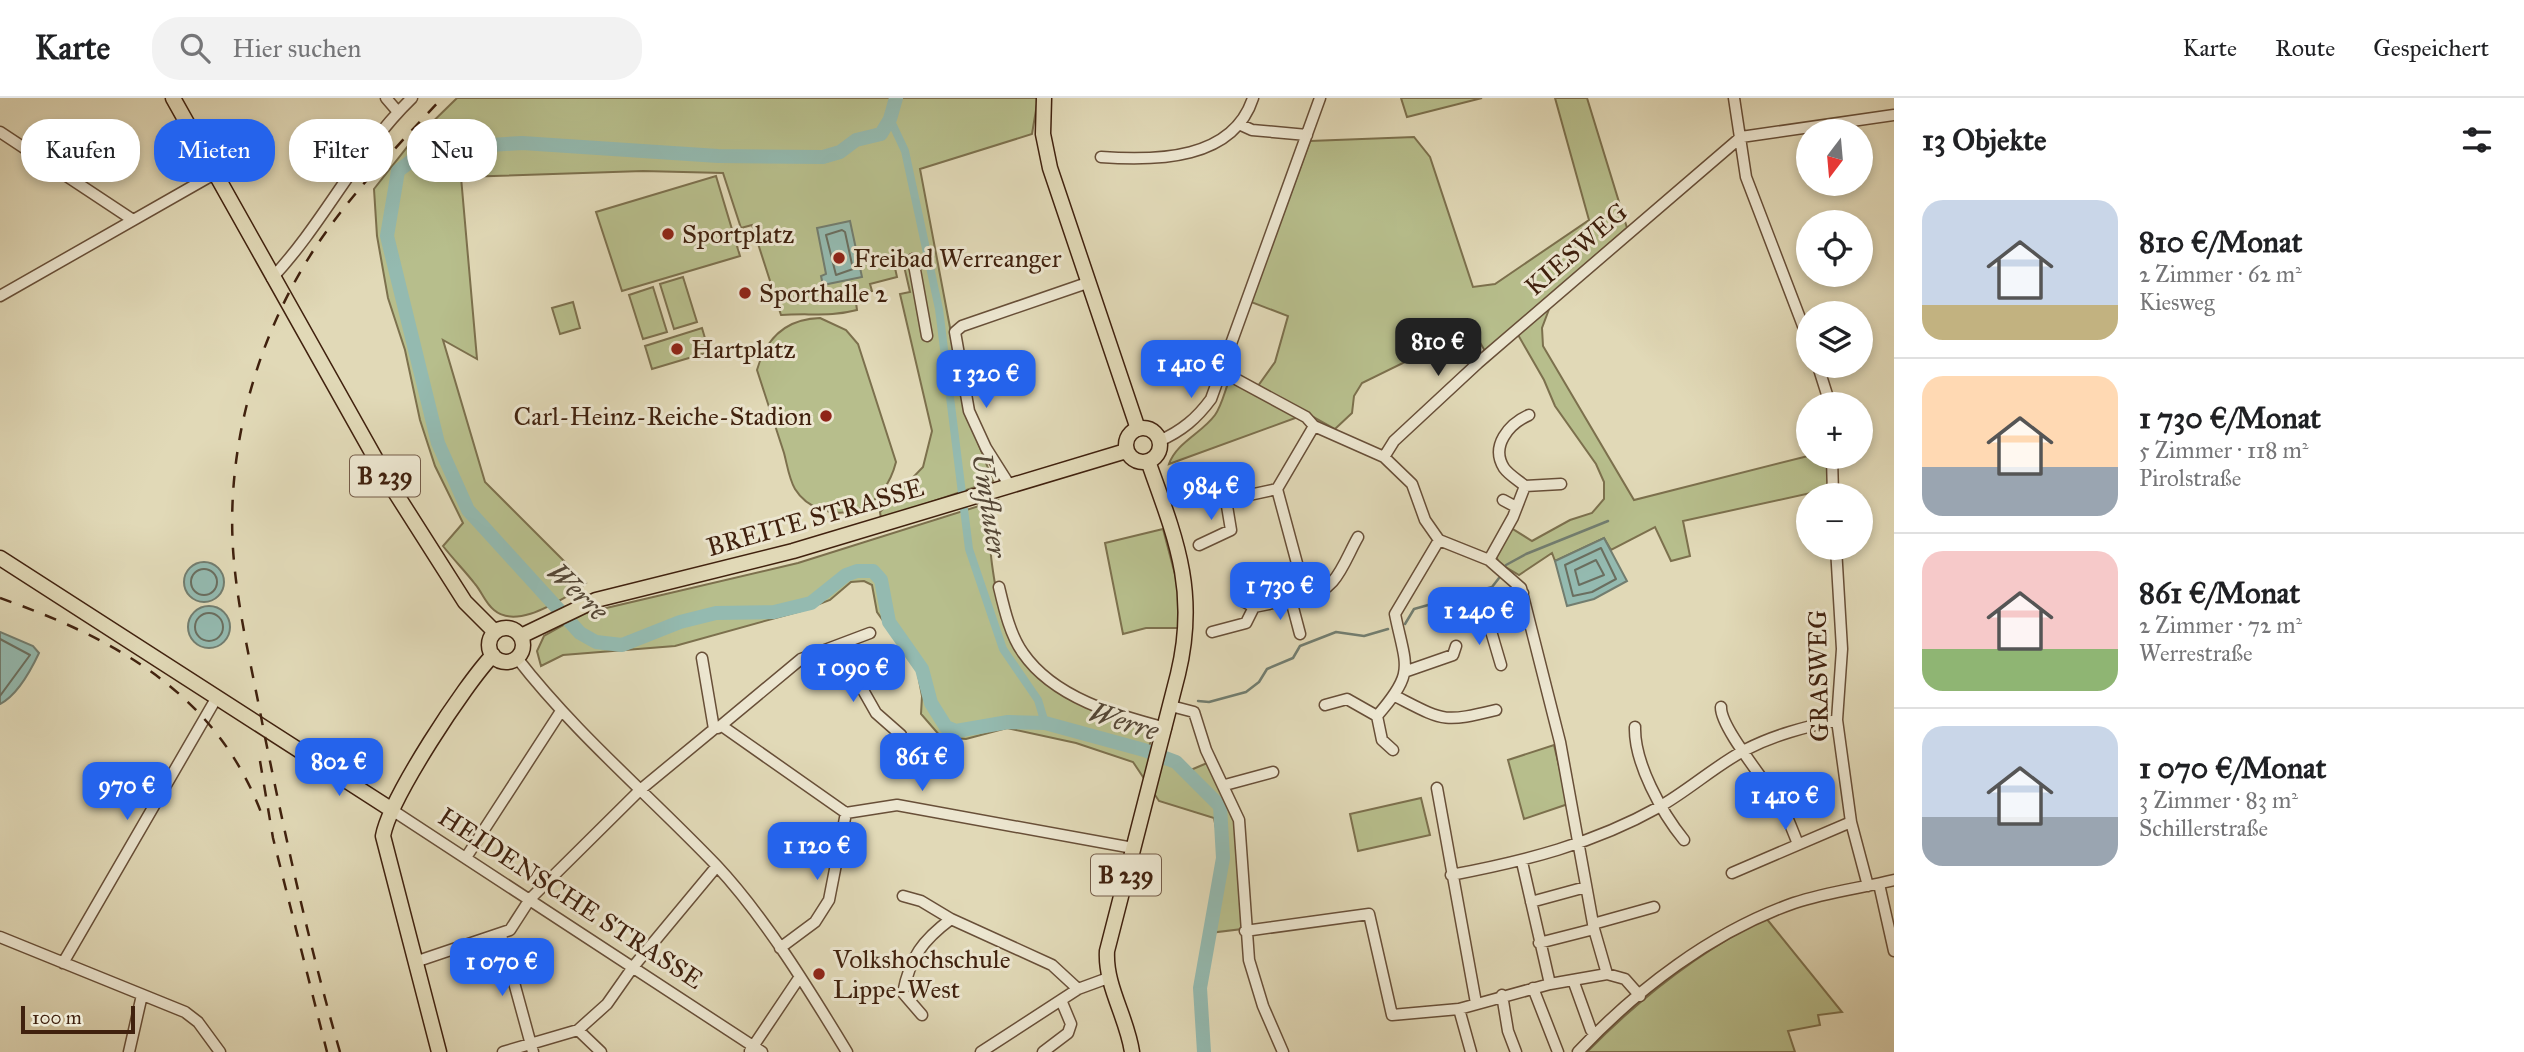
<!DOCTYPE html>
<html lang="de">
<head>
<meta charset="utf-8">
<style>
  body { margin:0; font-family:"IM FELL Great Primer",serif; background:#f2f2f2; color:#202124; height:100vh; display:flex; flex-direction:column; font-size:26px; white-space:nowrap }
  * { box-sizing:border-box; margin:0 }
  p { font-size:23px; color:#757577 }
  .icon { flex:none; width:38px; height:38px; fill:none; stroke:currentColor; stroke-width:2; stroke-linecap:round; stroke-linejoin:round }
  .map { position:relative; flex:1; overflow:hidden }
  .panel { display:flex; flex-direction:column; background:#fff; width:630px }
  .panel>* { flex:none }
  .top-card { position:absolute; left:21px; top:21px; width:665px; height:63px; display:flex; gap:14px }
  .needle { width:46px; rotate:196deg }
  .controls { position:absolute; left:1796px; top:21px; display:grid; gap:14px }
  .controls a { display:grid; place-items:center; width:77px; height:77px; border-radius:50%; background:#fff; box-shadow:0 4px 10px #0003; font-size:35px }
  .scale { position:absolute; left:21px; bottom:18px; width:114px; box-sizing:border-box; padding-left:7px; border:4px solid #40210e; border-top:0; font-size:19px; line-height:24px; white-space:nowrap; color:#40210e; -webkit-text-stroke:5px #ece6d0; paint-order:stroke }
  .price { position:absolute; translate:-50% -60px; padding:0 16px; border-radius:14px; background:#2563eb; color:#fff; font-size:23px; line-height:46px; filter:drop-shadow(0 2px 4px #0008) }
  .price::after { content:''; position:absolute; left:50%; top:42px; width:21px; height:16px; margin-left:-10px; background:inherit; clip-path:polygon(0 0,100% 0,50% 100%) }
  .price.on { background:#222; color:#fff }
  ul { padding:0; list-style:none }
  li { display:flex; align-items:center; gap:21px; height:175px; padding:0 28px }
  li+li { border-top:2px solid #e0e0e0 }
  li span { display:grid; place-items:center; flex:none; width:196px; height:140px; border-radius:21px; color:#555 }
  li>.icon { margin-inline-start:auto }
  span .icon { width:84px; height:84px; fill:#fffc; stroke-width:1 }
  li b { font-size:30px }
  h2 { display:flex; justify-content:space-between; align-items:center; height:84px; padding:0 28px; font-size:30px }
  .pill { padding:0 24px; border-radius:28px; background:#fff; box-shadow:0 4px 10px #0003; font-size:24px; line-height:63px }
  .pill.on { background:#2563eb; color:#fff }
  header { display:flex; align-items:center; gap:42px; box-sizing:border-box; height:98px; padding:0 35px; background:#fff; border-bottom:2px solid #e0e0e0 }
  header strong { font-size:33px }
  nav { display:flex; gap:38px; margin-inline-start:auto; font-size:24px }
  .search { width:490px; height:63px; background:#f2f2f2; display:flex; align-items:center; gap:18px; box-sizing:border-box; padding:0 24px; border-radius:28px; color:#757577; font-size:26px }
  main { display:flex; flex:1; min-height:0 }
  .map>svg:first-child { display:block }
  .green { fill:#b7be8c; stroke:#7c704d; stroke-width:2 }
  .water { fill:#94bab0; stroke:#727d6f; stroke-width:2 }
  .lines { fill:none; stroke-linecap:round; stroke-linejoin:round }
  .shore { stroke:#6a6e5f; stroke-width:2 }
  .stream { stroke:#727d6f; stroke-width:2.5 }
  .canal { stroke:#94bab0; stroke-width:8 }
  .river { stroke:#94bab0; stroke-width:14 }
  .minor-casing { stroke:#684f38; stroke-width:13 }
  .major-casing { stroke:#40210e; stroke-width:17 }
  .minor { stroke:#ece6d0; stroke-width:10 }
  .major { stroke:#e1d9b7; stroke-width:14 }
  .rail { stroke:#40210e; stroke-width:2.5; stroke-dasharray:12 12; stroke-linecap:butt }
  .poi-dot { fill:#8f2418; stroke:#ece6d0; stroke-width:2.5 }
  .labels { text-anchor:middle; stroke-width:6; stroke-linejoin:round; paint-order:stroke }
  .shield { fill:#ece6d0; stroke:#745c48; stroke-width:2 }
  .shield-label { font-size:24px; font-weight:bold; fill:#40210e }
  .poi-label { font-size:26px; fill:#40210e; stroke:#ece6d0; text-anchor:start }
  .street-label { font-size:26px; fill:#40210e; stroke:#ece6d0 }
  .water-label { font-size:28px; font-style:italic; fill:#554736; stroke:#ece6d0 }
</style>
</head>
<body>
<header>
<strong>Karte</strong>
<div class="search"><svg class="icon" aria-label="search" viewBox="0 0 24 24"><circle cx="10" cy="10" r="6"/><path d="M15 15l6 6"/></svg>Hier suchen</div>
<nav><a>Karte</a><a>Route</a><a>Gespeichert</a></nav>
</header>
<main>
<div class="map">
<svg width="1894" height="954" viewBox="0 0 1894 954">
  <rect width="100%" height="100%" fill="#e1d9b7"/>
  <filter id="stains"><feTurbulence type="fractalNoise" baseFrequency=".00286" numOctaves="4"/><feColorMatrix values="0 0 0 0 .2 0 0 0 0 .09 0 0 0 0 .02 0 0 0 .5 -.17"/></filter>
  <radialGradient id="worn" r=".72"><stop offset=".6" stop-color="#630" stop-opacity="0"/><stop offset="1" stop-color="#630" stop-opacity=".3"/></radialGradient>
  <path class="green" d="M457 0H1038L1032 36 920 71 966 314 993 383 881 421 880 414 923 369 932 333 900 196 910 194 904 168 895 170 897 179 870 186 872 193 855 197 857 212C831 219 808 215 781 217L752 127 741 130 723 75 643 73 461 79 477 261 443 242 485 384 586 485 580 491C559 502 517 532 494 512 485 505 482 494 475 486 465 473 453 461 443 448L463 425 435 368 420 322 405 252 388 200 377 138 374 91 408 48Z
    M1401 0H1482L1407 19Z
    M1555 0H1587L1627 130 1485 253 1472 231 1362 285 1354 298 1352 315 1335 331 1258 288 1275 264 1288 218 1251 204 1310 43 1414 39 1430 59 1473 189 1495 186 1589 122Z
    M716 78 740 158 622 193 596 114Z
    M683 179 697 224 674 231 660 186Z
    M653 189 667 234 643 241 629 197Z
    M573 204 580 230 560 236 552 210Z
    M1551 206 1542 230 1543 248 1634 402 1808 358 1830 359 1829 391 1683 423 1690 458 1671 463 1655 429 1611 452 1604 440 1555 463 1552 455 1519 477 1499 465 1496 458 1511 430 1532 443 1570 422 1592 415 1604 401V384L1596 366 1555 308 1544 282 1517 235Z
    M820 220 846 232 858 246 896 364C891 384 878 405 857 412 835 419 808 412 795 391 789 381 787 366 784 355 775 327 766 300 757 272 766 240 785 221 820 220Z
    M702 230 709 254 652 271 645 248Z
    M1230 280 1298 319 1169 366C1176 345 1202 335 1215 317 1222 307 1225 292 1230 280Z
    M998 402C987 437 989 450 995 486 1011 583 1067 606 1154 631L1147 656 1176 665 1186 674 1207 665 1234 715 1242 831 1209 835 1222 760 1214 720 1159 703 1133 664 1076 645 1007 630 966 641 941 639 921 616 922 598 917 571 877 514 872 487 864 483 851 484 830 502 801 513 675 548 563 557 541 568 537 553 544 538 585 515 798 465Z
    M1163 431 1178 488 1179 530H1146L1123 536 1105 445Z
    M1554 647 1568 706 1524 721 1508 662Z
    M1421 700 1430 737 1358 753 1350 716Z
    M1766 820 1842 914 1818 917 1820 927 1788 933 1795 954H1587C1640 900 1698 854 1766 820Z"/>
  <path class="water" d="M850 123 862 179 823 187 821 178 826 176 817 130Z
    M1604 440 1627 483 1594 501 1567 508 1555 463Z
    M184 484a20 20 0 1 1 40 0a20 20 0 1 1-40 0Z
    M188 529a21 21 0 1 1 42 0a21 21 0 1 1-42 0Z
    M0 534 33 548 39 555C31 572 18 597 0 606Z"/>
  <g class="lines">
    <path class="shore" d="M842 132 845 134 853 171 836 177 826 137Z
      M1601 450 1616 481 1592 494 1573 498 1565 467Z
      M1596 462 1604 477 1579 487 1575 472Z
      M191 484a13 13 0 1 1 26 0a13 13 0 1 1-26 0Z
      M195 529a14 14 0 1 1 28 0a14 14 0 1 1-28 0Z
      M0 541 30 557 0 598"/>
    <path class="stream" d="M1506 467 1526 456 1608 423
      M1405 526 1414 511 1492 489 1499 480
      M1198 603 1209 604 1246 594 1259 584 1267 571 1293 560 1300 548 1336 534 1364 538 1388 531"/>
    <path class="canal" d="M890 21 905 53 939 211 969 451 1003 551 1038 602 1045 625"/>
    <path class="river" d="M896 0 890 21 881 36 856 42 840 54 823 59 718 58 522 45 427 51 398 73 387 138 438 345 468 412 580 535 596 544 622 547 680 524 716 515 774 514 811 505 846 477 857 473H873L881 482 889 524 922 571 931 605 946 629 956 633 1008 624 1045 625 1144 652 1176 664 1220 708 1223 760 1200 890 1204 954"/>
    <defs>
      <path id="minor" d="M386 0 398 14
        M1734 0 1746 79 1808 241
        M1241 27 1252 32 1307 37
        M0 34 133 122
        M1741 39 1894 17
        M1101 59C1157 63 1233 62 1253 0
        M913 161 927 238
        M272 180C324 125 357 53 412 0
        M0 198 216 75
        M1818 268 1830 306
        M1221 273 1306 319 1314 328 1384 359 1412 386 1425 422 1439 442 1489 462 1521 490 1560 644 1594 831 1607 876
        M1314 328 1277 391 1305 495C1335 499 1345 461 1358 439
        M1159 343C1182 333 1197 320 1211 301L1320 0
        M1384 359 1394 343 1478 265 1741 39
        M1832 359 1833 397
        M1010 388 986 350 969 313 955 234 962 228 1087 185
        M1525 388C1518 382 1509 377 1504 370 1490 348 1509 326 1529 317
        M1226 402 1277 391
        M1503 402 1516 409
        M1199 447 1231 432 1226 402 1216 388
        M1836 450 1842 551 1837 622 1851 724 1868 788
        M1489 462 1513 419 1525 388 1561 386
        M999 489C1004 510 1010 537 1023 555 1054 600 1116 617 1166 630
        M1239 501 1254 509
        M1291 502 1300 536
        M1212 534 1246 525 1254 509 1298 500 1305 495
        M838 548 876 615 901 637
        M517 560C575 635 650 698 716 767 764 818 810 893 847 954
        M1501 567 1488 523V508L1523 495
        M1407 573 1453 557 1456 548
        M1395 598C1444 623 1442 625 1496 612
        M1325 607 1347 601 1377 618
        M1171 608 1194 614 1206 652 1239 722 1249 862 1263 908 1283 954
        M1721 609C1720 630 1770 688 1783 711 1789 722 1793 734 1798 746
        M722 628 846 715 897 707 1133 750
        M1635 629C1634 665 1662 715 1684 742
        M718 630 801 561 870 535
        M1393 652 1382 642 1377 618C1416 573 1406 570 1395 516L1439 442
        M1225 687 1273 674
        M1437 690 1476 905
        M392 712 762 954
        M467 758 561 613
        M1522 764 1550 886
        M1732 775 1851 724
        M1451 777C1525 763 1593 746 1659 709 1689 692 1715 668 1745 652 1774 637 1805 629 1837 622
        M1879 786 1894 853
        M903 798 921 803 951 821 1052 867 1078 891
        M1531 804 1586 789
        M1593 826 1654 809
        M1245 833 1369 816 1392 917 1459 911 1550 886 1607 876 1625 881 1640 898
        M501 837 533 954
        M0 839 185 914 198 924 220 954
        M1539 845 1594 831
        M780 850 815 824 829 802 846 715
        M415 864 510 832 530 801 640 692 714 631 702 560
        M63 865 217 599
        M1573 882 1591 932
        M1533 890 1558 954
        M1502 897 1508 933 1516 954
        M1459 911 1471 954
        M922 917 903 895C910 859 923 842 951 821
        M578 932 601 954
        M750 953 799 880
        M129 954 142 897
        M503 954 578 932 607 906 633 869 717 768
        M981 954 1078 891 1108 880
        M1043 954 1068 935 1071 926 1061 902
        M1578 954C1637 891 1712 834 1794 805 1827 794 1861 790 1894 782"/>
      <path id="major" d="M173 0 388 383 465 504 495 534
        M1044 0 1043 36 1050 70 1138 331
        M1126 347a17 17 0 1 1 34 0a17 17 0 1 1-34 0Z
        M0 460 392 712
        M489 547a17 17 0 1 1 34 0a17 17 0 1 1-34 0Z
        M521 538 596 502 793 453 1126 353
        M439 954 383 738C390 700 465 586 493 557
        M1132 954C1127 919 1105 888 1107 853L1178 576C1198 493 1176 441 1148 363"/>
    </defs>
    <use href="#minor" class="minor-casing"/>
    <use href="#major" class="major-casing"/>
    <use href="#minor" class="minor"/>
    <use href="#major" class="major"/>
    <path class="rail" d="M0 500C116 541 217 596 262 717
      M260 663 273 740 327 954
      M340 954C309 847 285 738 263 629 252 570 237 511 233 451 226 338 263 219 331 127 364 82 404 41 442 0"/>
  </g>
  <g class="poi-dot">
    <circle cx="668" cy="136" r="7"/>
    <circle cx="839" cy="160" r="7"/>
    <circle cx="745" cy="195" r="7"/>
    <circle cx="677" cy="251" r="7"/>
    <circle cx="826" cy="318" r="7"/>
    <circle cx="819" cy="876" r="7"/>
  </g>
  <g class="labels">
    <g class="shield">
      <rect x="350" y="357.5" width="70" height="41" rx="5"/>
      <rect x="1091" y="756.5" width="70" height="41" rx="5"/>
    </g>
    <g class="shield-label">
      <text x="385" y="386">B 239</text>
      <text x="1126" y="785">B 239</text>
    </g>
    <g class="poi-label">
      <text x="682" y="145">Sportplatz</text>
      <text x="853" y="169">Freibad Werreanger</text>
      <text x="759" y="204">Sporthalle 2</text>
      <text x="691" y="260">Hartplatz</text>
      <text x="812" y="327" text-anchor="end">Carl-Heinz-Reiche-Stadion</text>
      <text x="833" y="870">Volkshochschule<tspan x="833" dy="30">Lippe-West</tspan></text>
    </g>
    <g class="street-label">
      <text transform="translate(1576 151) rotate(-41)" y="9">KIESWEG</text>
      <text transform="translate(815 419) rotate(-16)" y="9">BREITE STRASSE</text>
      <text transform="translate(1818 578) rotate(-91)" y="9">GRASWEG</text>
      <text transform="translate(571 800) rotate(33)" y="9">HEIDENSCHE STRASSE</text>
    </g>
    <g class="water-label">
      <text transform="translate(990 407) rotate(81)" y="10">Umfluter</text>
      <text transform="translate(578 493) rotate(43)" y="10">Werre</text>
      <text transform="translate(1124 623) rotate(17)" y="10">Werre</text>
    </g>
  </g>
  <rect width="100%" height="100%" filter="url(#stains)"/>
  <rect width="100%" height="100%" fill="url(#worn)"/>
</svg>
<div class="controls">
<a><svg class="needle" viewBox="-14 -14 28 28"><path d="M0-13l5 13h-10z" fill="#e53935"/><path d="M0 13l5-13h-10z" fill="#757577"/></svg></a>
<a><svg class="icon" aria-label="locate" viewBox="0 0 24 24"><circle cx="12" cy="12" r="6"/><path d="M12 2v4M12 18v4M2 12h4M18 12h4"/></svg></a>
<a><svg class="icon" aria-label="layers" viewBox="0 0 24 24"><path d="M12 4l9 5-9 5-9-5zM3 14l9 5 9-5"/></svg></a>
<a>+</a>
<a>−</a>
</div>
<div class="scale">100 m</div>
<b class="price on" style="left:1438px;top:280px">810 €</b>
<b class="price" style="left:1191px;top:302px">1 410 €</b>
<b class="price" style="left:986px;top:312px">1 320 €</b>
<b class="price" style="left:1211px;top:424px">984 €</b>
<b class="price" style="left:1280px;top:524px">1 730 €</b>
<b class="price" style="left:1479px;top:549px">1 240 €</b>
<b class="price" style="left:853px;top:606px">1 090 €</b>
<b class="price" style="left:922px;top:695px">861 €</b>
<b class="price" style="left:339px;top:700px">802 €</b>
<b class="price" style="left:127px;top:724px">970 €</b>
<b class="price" style="left:1785px;top:734px">1 410 €</b>
<b class="price" style="left:817px;top:784px">1 120 €</b>
<b class="price" style="left:502px;top:900px">1 070 €</b>
<div class="top-card">
<a class="pill">Kaufen</a>
<a class="pill on">Mieten</a>
<a class="pill">Filter</a>
<a class="pill">Neu</a>
</div>
</div>
<section class="panel">
<h2>13 Objekte<svg class="icon" aria-label="filters" viewBox="0 0 24 24"><path d="M4 7h16M4 17h16"/><circle cx="9" cy="7" r="2"/><circle cx="15" cy="17" r="2"/></svg></h2>
<ul>
<li><span style="background:linear-gradient(#c9d6e8 75%,#c2b280 0)"><svg class="icon" aria-label="home" viewBox="0 0 24 24"><path d="M3 11l9-7 9 7M6 9v11h12V9"/></svg></span><div><b>810 €/Monat</b><p>2 Zimmer · 62 m²</p><p>Kiesweg</p></div></li>
<li><span style="background:linear-gradient(#ffd9b3 65%,#9aa5b1 0)"><svg class="icon" aria-label="home" viewBox="0 0 24 24"><path d="M3 11l9-7 9 7M6 9v11h12V9"/></svg></span><div><b>1 730 €/Monat</b><p>5 Zimmer · 118 m²</p><p>Pirolstraße</p></div></li>
<li><span style="background:linear-gradient(#f6c9c9 70%,#8fb573 0)"><svg class="icon" aria-label="home" viewBox="0 0 24 24"><path d="M3 11l9-7 9 7M6 9v11h12V9"/></svg></span><div><b>861 €/Monat</b><p>2 Zimmer · 72 m²</p><p>Werrestraße</p></div></li>
<li><span style="background:linear-gradient(#c9d6e8 65%,#9aa5b1 0)"><svg class="icon" aria-label="home" viewBox="0 0 24 24"><path d="M3 11l9-7 9 7M6 9v11h12V9"/></svg></span><div><b>1 070 €/Monat</b><p>3 Zimmer · 83 m²</p><p>Schillerstraße</p></div></li>
</ul>
</section>
</main>
</body>
</html>
